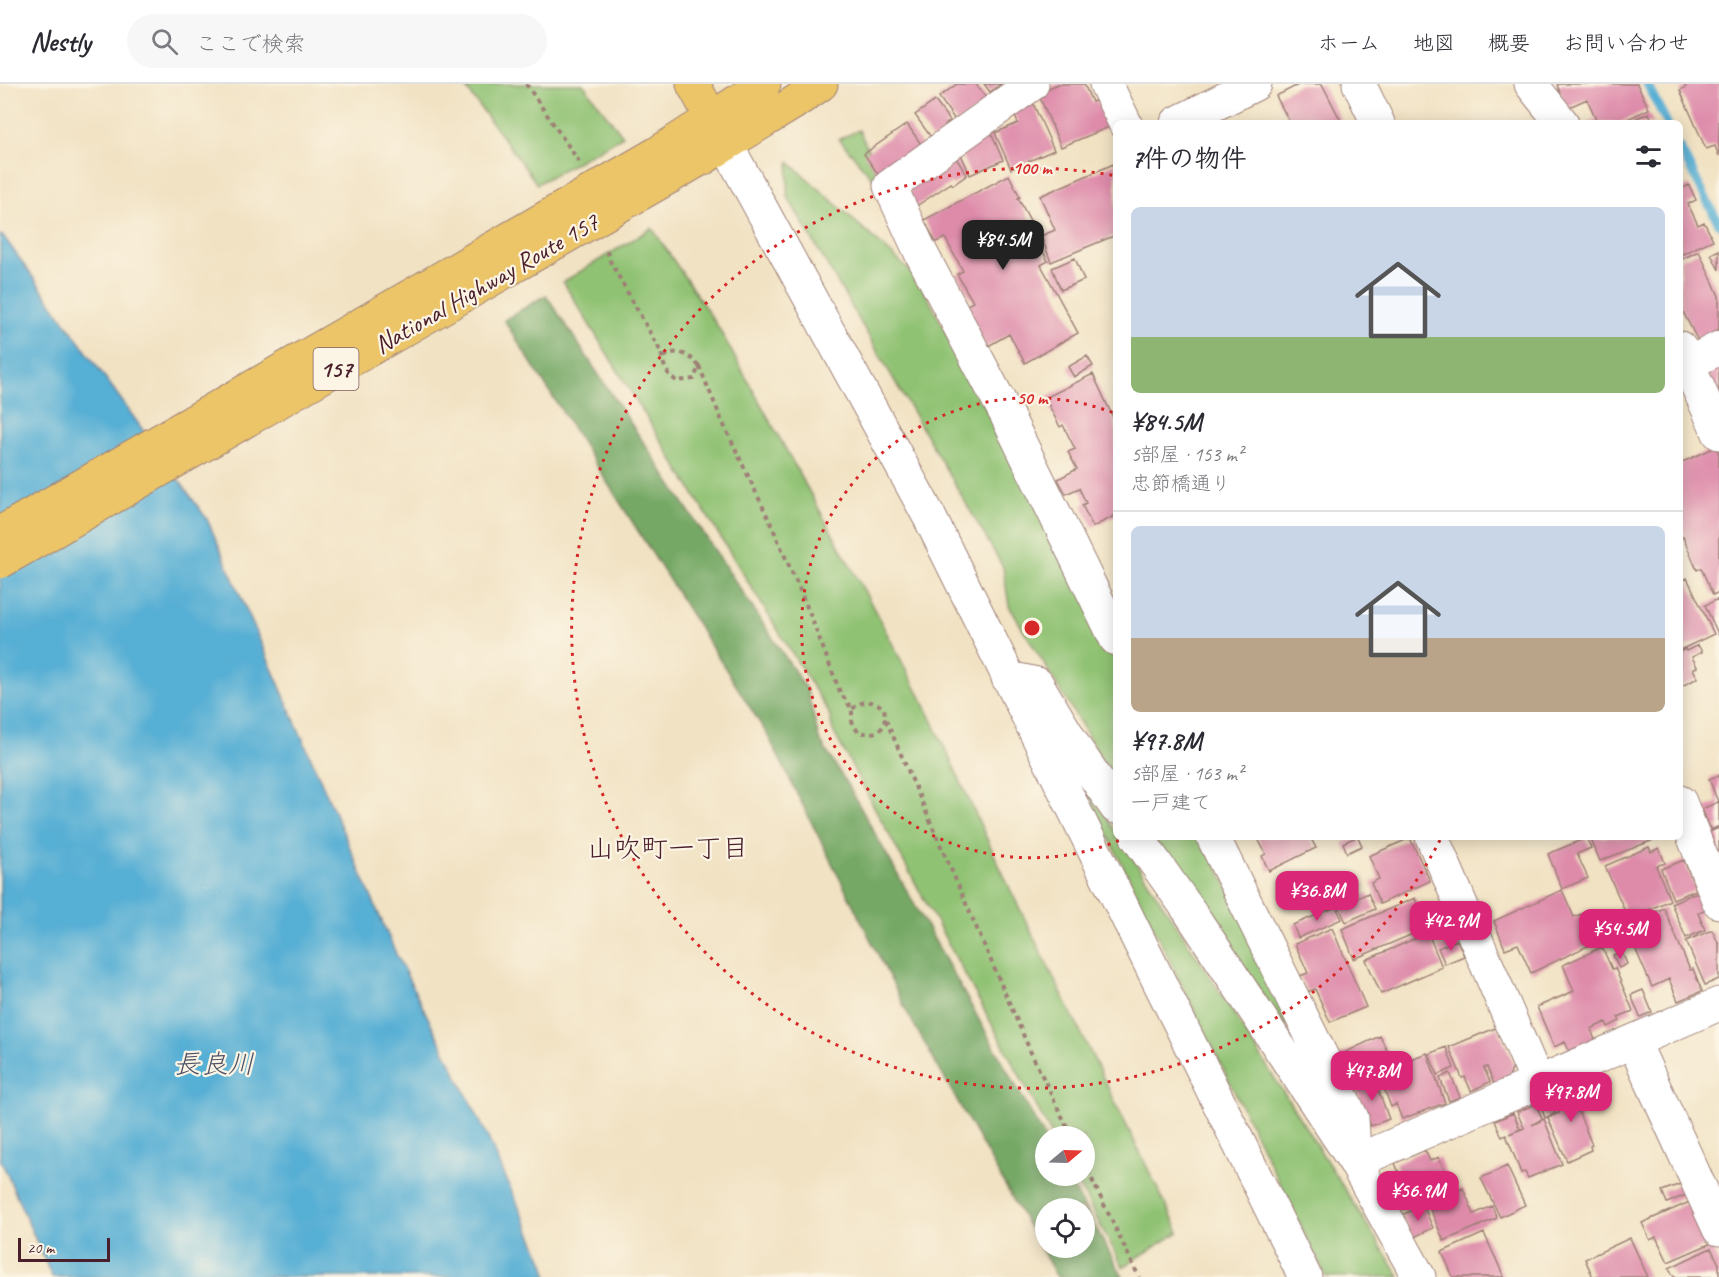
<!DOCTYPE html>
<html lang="ja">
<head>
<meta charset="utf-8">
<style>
  body { margin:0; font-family:Caveat,"Klee One",sans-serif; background:#f7f7f7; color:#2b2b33; height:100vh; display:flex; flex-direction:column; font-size:22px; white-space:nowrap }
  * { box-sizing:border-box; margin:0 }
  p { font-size:20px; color:#7c7c81 }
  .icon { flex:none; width:33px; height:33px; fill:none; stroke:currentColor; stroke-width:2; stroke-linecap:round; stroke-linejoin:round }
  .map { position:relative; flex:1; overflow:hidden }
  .side { position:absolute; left:1113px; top:36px; width:570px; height:720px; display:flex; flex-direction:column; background:#fff; border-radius:9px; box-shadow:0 3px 15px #0003 }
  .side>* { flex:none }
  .needle { width:39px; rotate:71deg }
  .fabs { position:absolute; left:1035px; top:1042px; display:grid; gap:12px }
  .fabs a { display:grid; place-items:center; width:60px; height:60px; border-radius:50%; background:#fff; box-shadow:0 3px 15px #0003; font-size:30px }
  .scale { position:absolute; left:18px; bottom:15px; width:92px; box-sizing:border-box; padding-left:6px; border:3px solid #4a1f2b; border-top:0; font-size:16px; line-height:21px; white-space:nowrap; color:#4a1f2b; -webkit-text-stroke:4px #fcf5e5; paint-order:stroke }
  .price { position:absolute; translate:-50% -51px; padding:0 14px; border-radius:12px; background:#db2777; color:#fff; font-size:20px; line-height:39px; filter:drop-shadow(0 2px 3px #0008) }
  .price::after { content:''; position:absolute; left:50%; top:36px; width:18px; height:14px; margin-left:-9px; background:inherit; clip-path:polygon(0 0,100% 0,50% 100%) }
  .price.on { background:#222; color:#fff }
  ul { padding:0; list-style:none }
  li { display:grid; align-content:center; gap:12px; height:318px; padding:0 18px }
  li+li { border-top:2px solid #e1e1e2 }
  li span { display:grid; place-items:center; height:186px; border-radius:9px; color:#555 }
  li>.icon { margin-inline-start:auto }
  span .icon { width:108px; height:108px; fill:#fffc; stroke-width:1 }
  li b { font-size:26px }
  h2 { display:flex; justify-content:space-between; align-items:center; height:72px; padding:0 18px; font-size:26px }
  header { display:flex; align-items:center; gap:36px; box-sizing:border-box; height:84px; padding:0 30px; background:#fff; border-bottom:2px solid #e1e1e2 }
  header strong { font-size:28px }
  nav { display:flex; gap:33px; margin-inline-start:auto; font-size:21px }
  .search { width:420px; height:54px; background:#f7f7f7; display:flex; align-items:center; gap:15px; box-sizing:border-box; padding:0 21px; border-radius:33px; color:#7c7c81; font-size:22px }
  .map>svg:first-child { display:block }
  .green { fill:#90c273; stroke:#6d704f; stroke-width:1.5 }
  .forest { fill:#74a865; stroke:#5f6448; stroke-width:1.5; fill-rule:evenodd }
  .water { fill:#57afd4; stroke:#506780; stroke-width:1.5 }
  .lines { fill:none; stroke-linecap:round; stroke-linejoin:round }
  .stream { stroke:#57afd4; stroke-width:9 }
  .building { fill:#de8baa }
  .minor-casing { stroke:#9e8077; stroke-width:35 }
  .major-casing { stroke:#9e8077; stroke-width:35 }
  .highway-casing { stroke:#9e8077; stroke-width:35 }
  .path { stroke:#9e8077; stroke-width:4; stroke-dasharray:4.5 4.5; stroke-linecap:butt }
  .minor { stroke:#fff; stroke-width:33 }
  .major { stroke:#ecc569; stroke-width:33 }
  .highway { stroke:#ecc569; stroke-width:33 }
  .highway-bridge-casing { stroke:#9e8077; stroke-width:35; stroke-linecap:butt }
  .highway-bridge { stroke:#ecc569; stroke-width:33 }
  .ring { fill:none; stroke:#d62828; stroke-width:3; stroke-dasharray:3 6 }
  .labels { text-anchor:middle; stroke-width:4.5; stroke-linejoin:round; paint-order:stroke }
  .shield { fill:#fcf5e5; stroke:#7f5f63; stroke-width:1.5 }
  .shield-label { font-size:24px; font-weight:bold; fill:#4a1f2b }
  .street-label { font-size:26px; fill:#4a1f2b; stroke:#fcf5e5 }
  .neighbourhood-label { font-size:27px; fill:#4a1f2b; stroke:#fcf5e5 }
  .water-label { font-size:27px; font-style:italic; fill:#4f5166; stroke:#fcf5e5 }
  .centre { fill:#d62828; stroke:#fcf5e5; stroke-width:3 }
  .ring-label { font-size:18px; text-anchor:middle; font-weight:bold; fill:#d62828; stroke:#fcf5e5; stroke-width:4.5; stroke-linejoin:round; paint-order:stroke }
</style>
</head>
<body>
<header>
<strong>Nestly</strong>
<div class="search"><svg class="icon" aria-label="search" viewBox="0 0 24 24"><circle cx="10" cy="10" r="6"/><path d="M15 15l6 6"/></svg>ここで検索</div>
<nav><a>ホーム</a><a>地図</a><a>概要</a><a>お問い合わせ</a></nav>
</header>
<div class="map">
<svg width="1719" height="1193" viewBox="0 0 1719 1193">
  <rect width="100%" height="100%" fill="#fcf5e5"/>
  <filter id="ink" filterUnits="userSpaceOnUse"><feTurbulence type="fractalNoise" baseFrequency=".0167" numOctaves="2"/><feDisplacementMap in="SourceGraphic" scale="12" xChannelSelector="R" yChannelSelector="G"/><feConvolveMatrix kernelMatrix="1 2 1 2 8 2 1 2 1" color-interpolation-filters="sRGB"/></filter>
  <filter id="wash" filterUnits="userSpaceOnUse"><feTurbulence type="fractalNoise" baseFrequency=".008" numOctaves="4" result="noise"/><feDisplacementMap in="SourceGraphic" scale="24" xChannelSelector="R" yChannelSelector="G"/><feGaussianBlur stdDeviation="1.35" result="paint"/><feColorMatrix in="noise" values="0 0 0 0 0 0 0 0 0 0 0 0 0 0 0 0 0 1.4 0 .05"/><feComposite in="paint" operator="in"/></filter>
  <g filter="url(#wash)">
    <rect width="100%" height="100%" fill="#f1e2c3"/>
    <path class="green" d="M463 0H583L623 52 537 100Z
      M859 46 892 117 839 55Z
      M789 78 917 193 1116 572V698L1009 522 1003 483 787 112Z
      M652 144 718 243 866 510 929 629 1011 807 1179 1148 1123 1183 1074 1092H1084V1053H1053L833 647 829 629 563 198Z
      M1077 689 1116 748V753H1119L1220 908 1400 1193H1326Z
      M1153 753H1202L1290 924 1286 943 1195 817Z"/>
    <path class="forest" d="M546 211 807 606 819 655 850 705 1045 1054 1046 1092H1067L1123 1193H1057L908 930 767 650 504 236ZM1046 1125H1084V1164H1046Z"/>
    <path class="water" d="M0 151 4 153 207 435 397 872 484 1045 544 1179 548 1193H52L0 1074Z"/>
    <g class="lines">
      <path class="stream" d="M1647 0 1667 39
        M1680 64 1719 140"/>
    </g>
    <g id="blocks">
      <path class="building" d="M957 0H976L989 18 957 39 939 13Z
        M984 0H1001L990 8Z
        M1058 0H1084L1092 18 1097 16 1109 43 1061 63 1038 9Z
        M1300 0H1322L1342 39H1290L1276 12Z
        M1560 0H1637L1649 25 1619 39H1588L1596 35 1587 15 1567 24 1557 1Z
        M1684 0H1719V72L1715 62 1706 65 1680 6 1686 3Z
        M935 17 950 37 945 41 949 45 933 56 915 31Z
        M1032 17 1054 66 1011 85 995 49 1018 39 1012 26Z
        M1649 29 1653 39H1625Z
        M907 40 923 63 880 93 864 70Z
        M991 49 1003 76 970 91 958 63Z
        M954 71 967 91 953 101 951 99 915 123 909 112 912 101Z
        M1116 79V151L1051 178 1041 152 1055 146 1040 112Z
        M1009 91 1020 113 1018 114 1033 142 1001 160 992 144 988 145 1000 167 1033 149 1048 177 1041 181 1078 249 1025 279 1009 250 985 264 963 223 973 218 957 190 963 187 945 154 936 158 924 136Z
        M1689 101 1696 116 1688 120 1698 141 1704 138 1713 156 1680 171V106Z
        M1719 166V186L1711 170Z
        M1699 167 1719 212V245L1698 257 1680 222V176Z
        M1075 174 1084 196 1061 206 1052 184Z
        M1087 272 1093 282 1074 293 1068 283Z
        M1719 280V323L1708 296 1712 283Z
        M1093 290 1116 340V431L1093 443 1082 421 1086 419 1079 404 1066 410 1058 395 1077 385 1068 368 1075 365 1063 341 1060 343 1045 314Z
        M1716 363 1719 370V508L1713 511 1701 484 1697 486 1683 453 1680 454V379Z
        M1687 494 1714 550 1680 566V497Z
        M1718 515 1719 519V552L1705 521Z
        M1698 561 1702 568 1692 573 1697 583 1693 585 1698 594 1680 603V568L1685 565 1686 567Z
        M1719 691V742L1711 746 1702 725 1718 718 1709 695Z
        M1719 744V773L1709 748Z
        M1257 753H1310L1316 764 1269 787 1262 772 1266 770Z
        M1356 753H1358L1362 762 1347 769 1343 759Z
        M1590 753H1661L1600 777Z
        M1410 754 1430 797 1380 820 1371 799 1379 795 1369 772Z
        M1586 754 1591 764 1577 770 1588 794 1562 805 1548 770Z
        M1649 763 1651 768 1659 764 1665 779 1656 782 1670 816 1622 838 1618 828 1624 825 1605 782Z
        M1684 776 1696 806 1673 815 1661 785Z
        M1562 806 1574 833 1581 830 1594 859 1531 889 1518 860 1505 865 1494 837Z
        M1700 807 1708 826 1698 829 1705 846 1686 854 1671 819Z
        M1368 809 1375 825 1346 838 1339 823Z
        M1415 814 1427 844 1354 875 1342 845Z
        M1336 823 1342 835 1298 854 1293 841Z
        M1664 824 1690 886 1693 885 1702 907 1678 917 1669 895 1652 903 1625 841Z
        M1332 844 1366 923 1330 938 1315 905 1307 908 1300 892 1308 889 1295 860Z
        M1712 846 1719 861V895L1705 901 1686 857Z
        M1428 849 1442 883 1381 910 1366 876Z
        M1457 856 1464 872 1445 880 1438 864Z
        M1602 863 1612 885 1615 884 1633 927 1618 933 1620 937 1608 943 1606 938 1591 945 1595 956 1569 967 1565 958 1554 963 1537 923 1574 907 1563 881Z
        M1622 868 1627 880 1619 884 1613 871Z
        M1643 906 1652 928 1640 933 1631 911Z
        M1498 943 1514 981 1509 993 1494 1000 1487 983 1484 984 1490 998 1471 1007 1465 993 1462 994 1449 963Z
        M1380 952 1391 975 1358 992 1357 989 1347 993 1337 972Z
        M1446 963 1454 984 1438 991 1429 970Z
        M1427 969 1445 1019 1402 1035 1396 1020 1391 1023 1378 989 1384 987 1383 985Z
        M1450 989 1460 1013 1449 1017 1440 994Z
        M1374 994 1389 1035 1371 1042 1355 1001Z
        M1582 999 1589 1015 1578 1019 1581 1026 1578 1027 1592 1061 1590 1062 1591 1066 1567 1077 1548 1034 1559 1029 1552 1012 1572 1004 1577 1015 1572 1004Z
        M1549 1013 1555 1029 1545 1034 1539 1017Z
        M1536 1020 1542 1035 1532 1041 1544 1035 1562 1080 1528 1094 1525 1088 1521 1089 1506 1051 1502 1053 1495 1037 1513 1029 1520 1045 1509 1050 1524 1044 1517 1028Z
        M1425 1066 1430 1077 1439 1073 1452 1104 1412 1121 1395 1079Z
        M1507 1082 1525 1121 1500 1133 1481 1094Z
        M1683 1099 1688 1110 1667 1119 1662 1107Z
        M1463 1104 1474 1130 1492 1122 1497 1134 1444 1157 1428 1120Z
        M1694 1116 1714 1158 1668 1178 1656 1153 1650 1156 1642 1139Z
        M1423 1121 1433 1144 1412 1154 1402 1131Z
        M1484 1149 1504 1193H1453L1442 1168Z
        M1630 1154 1648 1193H1593L1585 1175Z
        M1711 1164 1719 1180V1193H1674L1669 1184Z"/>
    </g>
  </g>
  <g filter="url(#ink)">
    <use href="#blocks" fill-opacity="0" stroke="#9e8077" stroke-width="1.5"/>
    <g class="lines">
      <defs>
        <path id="minor" d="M1032 0 890 102 920 167 1006 330 1116 555
          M1106 0 1125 39
          M1359 0 1378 39
          M1531 0 1562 39
          M1177 39 1255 0
          M726 60 929 432 1305 1193
          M1680 264 1719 349
          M1680 284 1719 264
          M1008 594 1037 600 1077 667 1116 723
          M1680 718 1719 818
          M1137 753 1188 825 1355 1078 1419 1193
          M1213 753 1352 1034 1354 1067
          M1432 753 1538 1000
          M1634 959 1719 1145
          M1355 1078 1719 920"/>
        <path id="major" d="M712 34 764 0
          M702 75 792 20 821 0"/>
        <path id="highway" d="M656 70 712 34
          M671 92 726 60 693 0"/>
      </defs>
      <use href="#minor" class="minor-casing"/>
      <use href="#major" class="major-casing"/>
      <use href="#highway" class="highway-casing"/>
      <path class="path" d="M526 0 580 79
        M607 167 610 177 661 268C663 280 666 291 677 297L694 295 699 282C689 270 676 263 662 274
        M699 282 722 337 771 440 810 530 840 608 852 625V638L858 648C878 652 888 646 884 624 871 615 864 616 852 625
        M886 636 1032 971 1072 1053
        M1084 1079 1139 1193"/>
      <use href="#minor" class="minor"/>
      <use href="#major" class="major"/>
      <use href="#highway" class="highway"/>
      <defs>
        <path id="highway-bridge" d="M0 449 656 70
          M0 478 671 92"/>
      </defs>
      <use href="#highway-bridge" class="highway-bridge-casing"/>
      <use href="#highway-bridge" class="highway-bridge"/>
    </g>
  </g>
  <g class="ring">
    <path d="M1127 753A230 230 0 1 1 1114 329"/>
    <path d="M1440 756A460 460 0 1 1 1116 92"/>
  </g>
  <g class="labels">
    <rect class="shield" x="313.5" y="264" width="45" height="42" rx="4.5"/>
    <g class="shield-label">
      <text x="336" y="293">157</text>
    </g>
    <g class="street-label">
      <text transform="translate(486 199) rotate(-30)" y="9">National Highway Route 157</text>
    </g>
    <g class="neighbourhood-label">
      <text x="668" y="773">山吹町一丁目</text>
    </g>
    <g class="water-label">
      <text x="214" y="989">長良川</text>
    </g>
  </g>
  <circle cx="1032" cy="544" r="9" class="centre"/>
  <g class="ring-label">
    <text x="1032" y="90">100 m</text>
    <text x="1032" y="320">50 m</text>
  </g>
</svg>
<div class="fabs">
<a><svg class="needle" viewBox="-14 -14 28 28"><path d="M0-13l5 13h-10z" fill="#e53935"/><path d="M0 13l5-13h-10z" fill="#7c7c81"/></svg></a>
<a><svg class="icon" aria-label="locate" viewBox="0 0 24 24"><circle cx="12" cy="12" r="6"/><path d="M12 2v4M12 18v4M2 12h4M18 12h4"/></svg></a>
</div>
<div class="scale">20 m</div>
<b class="price on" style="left:1003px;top:187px">¥84.5M</b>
<b class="price" style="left:1317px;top:838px">¥36.8M</b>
<b class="price" style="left:1451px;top:868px">¥42.9M</b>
<b class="price" style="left:1620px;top:876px">¥54.5M</b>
<b class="price" style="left:1372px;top:1018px">¥47.8M</b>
<b class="price" style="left:1571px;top:1039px">¥97.8M</b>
<b class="price" style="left:1418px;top:1138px">¥56.9M</b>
<section class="side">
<h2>7件の物件<svg class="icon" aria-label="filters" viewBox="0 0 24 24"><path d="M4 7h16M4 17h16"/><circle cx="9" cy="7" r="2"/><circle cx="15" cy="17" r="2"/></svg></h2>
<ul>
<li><span style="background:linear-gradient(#c9d6e8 70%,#8fb573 0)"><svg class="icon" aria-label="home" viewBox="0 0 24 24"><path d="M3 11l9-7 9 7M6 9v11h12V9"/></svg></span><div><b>¥84.5M</b><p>5部屋 · 153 m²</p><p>忠節橋通り</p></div></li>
<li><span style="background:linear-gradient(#c9d6e8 60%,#b9a48a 0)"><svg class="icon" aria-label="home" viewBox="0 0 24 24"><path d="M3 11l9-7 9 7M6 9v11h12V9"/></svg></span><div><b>¥97.8M</b><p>5部屋 · 163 m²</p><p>一戸建て</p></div></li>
</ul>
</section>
</div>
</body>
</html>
